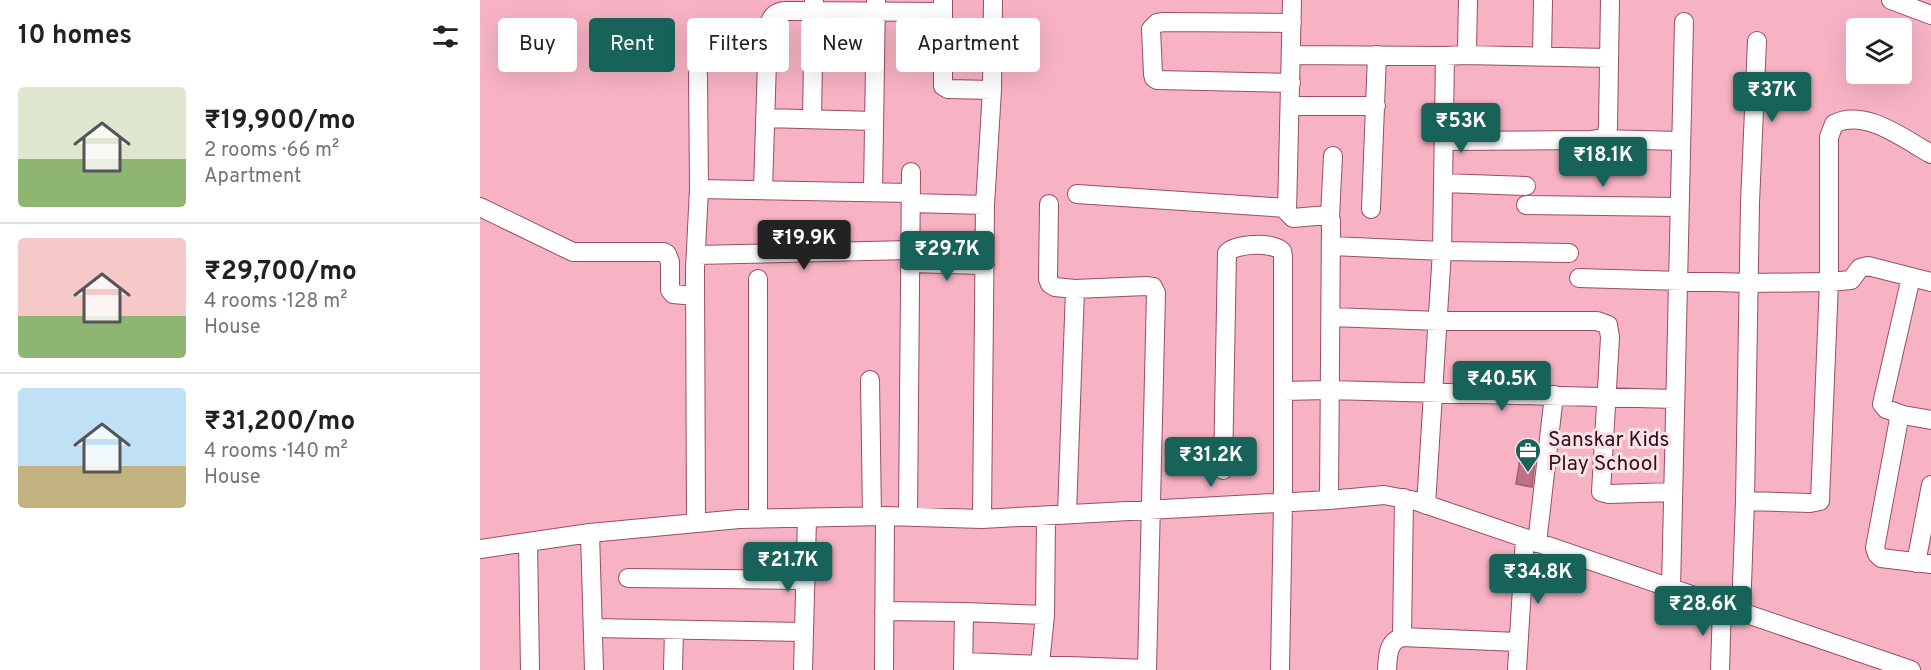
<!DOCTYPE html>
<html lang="en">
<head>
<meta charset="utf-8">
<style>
  body { margin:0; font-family:Overpass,sans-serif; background:#f2f2f2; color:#202124; height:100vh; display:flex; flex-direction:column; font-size:22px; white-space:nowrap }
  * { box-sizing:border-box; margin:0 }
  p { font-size:20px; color:#757577 }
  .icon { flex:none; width:33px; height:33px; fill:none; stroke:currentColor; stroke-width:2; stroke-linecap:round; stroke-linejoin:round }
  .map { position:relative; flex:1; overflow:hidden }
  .side { display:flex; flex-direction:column; background:#fff; width:480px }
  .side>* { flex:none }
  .guide { position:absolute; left:18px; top:18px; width:570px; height:54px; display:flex; gap:12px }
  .tools { position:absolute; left:1366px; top:18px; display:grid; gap:12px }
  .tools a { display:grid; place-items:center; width:66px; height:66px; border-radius:6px; background:#fff; box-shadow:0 6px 24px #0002; font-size:30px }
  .price { position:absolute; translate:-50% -51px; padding:0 14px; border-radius:6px; background:#176259; color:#fff; font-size:20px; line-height:39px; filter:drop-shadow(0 2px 3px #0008) }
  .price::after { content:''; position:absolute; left:50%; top:36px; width:18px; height:14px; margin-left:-9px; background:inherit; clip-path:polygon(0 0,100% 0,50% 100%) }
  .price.active { background:#222; color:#fff }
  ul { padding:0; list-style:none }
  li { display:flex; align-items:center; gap:18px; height:150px; padding:0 18px }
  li+li { border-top:2px solid #e0e0e0 }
  li span { display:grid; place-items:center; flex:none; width:168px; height:120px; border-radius:6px; color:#555 }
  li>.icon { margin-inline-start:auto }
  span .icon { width:72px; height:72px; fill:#fffc; stroke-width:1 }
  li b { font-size:26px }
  h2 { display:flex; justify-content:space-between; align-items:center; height:72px; padding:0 18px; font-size:26px }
  .tag { padding:0 21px; border-radius:6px; background:#fff; box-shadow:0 6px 24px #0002; font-size:21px; line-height:54px }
  .tag.active { background:#176259; color:#fff }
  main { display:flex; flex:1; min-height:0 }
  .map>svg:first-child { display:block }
  .building { fill:#c07187; stroke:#a65a70; stroke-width:1.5 }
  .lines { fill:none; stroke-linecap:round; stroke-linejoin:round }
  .minor-casing { stroke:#994e64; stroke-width:20 }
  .minor { stroke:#fff; stroke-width:18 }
  .labels { text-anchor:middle; stroke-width:6; stroke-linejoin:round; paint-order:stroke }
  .poi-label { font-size:21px; fill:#2f101a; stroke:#fce1e7; text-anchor:start }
</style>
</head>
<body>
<main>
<section class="side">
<h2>10 homes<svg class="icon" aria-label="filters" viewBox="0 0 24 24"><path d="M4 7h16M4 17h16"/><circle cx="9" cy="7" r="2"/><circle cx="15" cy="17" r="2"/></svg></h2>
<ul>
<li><span style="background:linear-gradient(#dfe7d0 60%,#8fb573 0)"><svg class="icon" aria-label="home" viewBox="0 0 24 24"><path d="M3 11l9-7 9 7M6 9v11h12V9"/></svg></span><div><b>₹19,900/mo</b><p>2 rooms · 66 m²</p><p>Apartment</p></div></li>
<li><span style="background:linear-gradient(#f6c9c9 65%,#8fb573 0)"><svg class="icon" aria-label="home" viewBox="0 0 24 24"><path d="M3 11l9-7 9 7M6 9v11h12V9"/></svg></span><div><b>₹29,700/mo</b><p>4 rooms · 128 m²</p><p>House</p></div></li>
<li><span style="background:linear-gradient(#bfe0f5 65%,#c2b280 0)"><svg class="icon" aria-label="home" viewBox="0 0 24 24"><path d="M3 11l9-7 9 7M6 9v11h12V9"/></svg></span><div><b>₹31,200/mo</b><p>4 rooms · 140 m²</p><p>House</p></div></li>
</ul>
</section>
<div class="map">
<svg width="1451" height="670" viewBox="0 0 1451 670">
  <rect width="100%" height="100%" fill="#f7b3c4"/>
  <path class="building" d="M1040 459 1055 461 1052 487 1036 484Z"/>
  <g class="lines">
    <defs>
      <path id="minor" d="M463 0V86L468 89 512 90
        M812 0 807 212 813 218 847 215 851 220 849 500
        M1411 0 1451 15
        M812 55 965 56 984 55 987 49 988 0
        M984 55 1129 58
        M1062 56 1063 0
        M811 83 677 80 674 78 673 74 671 29 677 23 684 22 812 23
        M811 106H896
        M285 118 394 121
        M332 119 334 1
        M1119 139 1201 141
        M964 141 1111 140 1119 139 1126 136 1128 127 1130 0
        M963 183 1046 186
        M219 189 431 193
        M283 190 288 29C290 17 295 11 307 11L463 12
        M393 192 396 0
        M597 194 807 208
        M431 203 505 205
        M569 204 568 279 570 284 575 287 595 289 587 514
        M1046 205 1199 207
        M0 207 93 252H184L187 254 190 262V290L193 294 215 296
        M891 209 897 55
        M850 217 853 156
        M852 246 962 251 965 56
        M216 255 430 250
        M430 263 505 265
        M1099 278 1270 283 1349 282V137L1354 124C1385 108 1424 139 1451 154
        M278 279V519
        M595 289 666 286 673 287 676 293 667 670
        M851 317 959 321H1117L1128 325 1130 337 1121 492 1129 494 1193 492
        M390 380 392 516
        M803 391 849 390 1195 399
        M1423 415 1406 409 1402 404 1431 277
        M1451 420 1423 415 1419 419 1395 548 1397 554 1401 558 1451 564
        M743 470 747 253C756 243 793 242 802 251L803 256V503L800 670
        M1265 501 1330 503 1340 501 1349 282 1371 280 1380 268 1388 266 1451 282
        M946 505 962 251 1089 253
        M428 517 431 172
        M502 519 505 205 512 90 513 0
        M216 523 215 269 219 189 218 74
        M110 533 114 670
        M48 542 50 670
        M1057 543 1074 395
        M0 549 110 533 259 519 405 516 502 519 849 500 904 495 936 501 1431 670
        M1436 563 1451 485
        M148 578 326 580
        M1191 589 1204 22
        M404 611 484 612 565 615
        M1261 612 1265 501 1270 203 1277 41
        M113 628 324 632
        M922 637 924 498
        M484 662 667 669
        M560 664 565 615 566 516
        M193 670 194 630
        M323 670 327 518
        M404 670 405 516
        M483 670 484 612
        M907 670C908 657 907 642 922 637L1037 642
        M1037 670 1045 538
        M1240 670 1242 606"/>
    </defs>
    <use href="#minor" class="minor-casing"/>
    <use href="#minor" class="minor"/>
  </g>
  <defs>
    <symbol id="office-pin" viewBox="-11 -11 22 30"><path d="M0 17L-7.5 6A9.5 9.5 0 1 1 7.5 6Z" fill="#176259" stroke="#fce1e7"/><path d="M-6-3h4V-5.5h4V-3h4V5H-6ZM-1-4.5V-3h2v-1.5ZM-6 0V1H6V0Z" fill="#fff"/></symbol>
  </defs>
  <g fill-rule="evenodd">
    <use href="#office-pin" x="1033" y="436" width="30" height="40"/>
  </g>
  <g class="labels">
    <g class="poi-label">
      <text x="1068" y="446">Sanskar Kids<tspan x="1068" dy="24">Play School</tspan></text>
    </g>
  </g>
</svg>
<div class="tools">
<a><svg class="icon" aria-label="layers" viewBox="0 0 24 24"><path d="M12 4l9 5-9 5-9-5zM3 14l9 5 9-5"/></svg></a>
</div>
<b class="price" style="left:1292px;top:123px">₹37K</b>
<b class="price" style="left:981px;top:154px">₹53K</b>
<b class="price" style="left:1123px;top:188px">₹18.1K</b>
<b class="price active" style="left:324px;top:271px">₹19.9K</b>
<b class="price" style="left:467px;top:282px">₹29.7K</b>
<b class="price" style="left:1022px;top:412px">₹40.5K</b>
<b class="price" style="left:731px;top:488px">₹31.2K</b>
<b class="price" style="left:308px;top:593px">₹21.7K</b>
<b class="price" style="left:1058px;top:605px">₹34.8K</b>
<b class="price" style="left:1223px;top:637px">₹28.6K</b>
<div class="guide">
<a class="tag">Buy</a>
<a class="tag active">Rent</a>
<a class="tag">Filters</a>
<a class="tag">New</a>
<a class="tag">Apartment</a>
</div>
</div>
</main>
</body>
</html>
